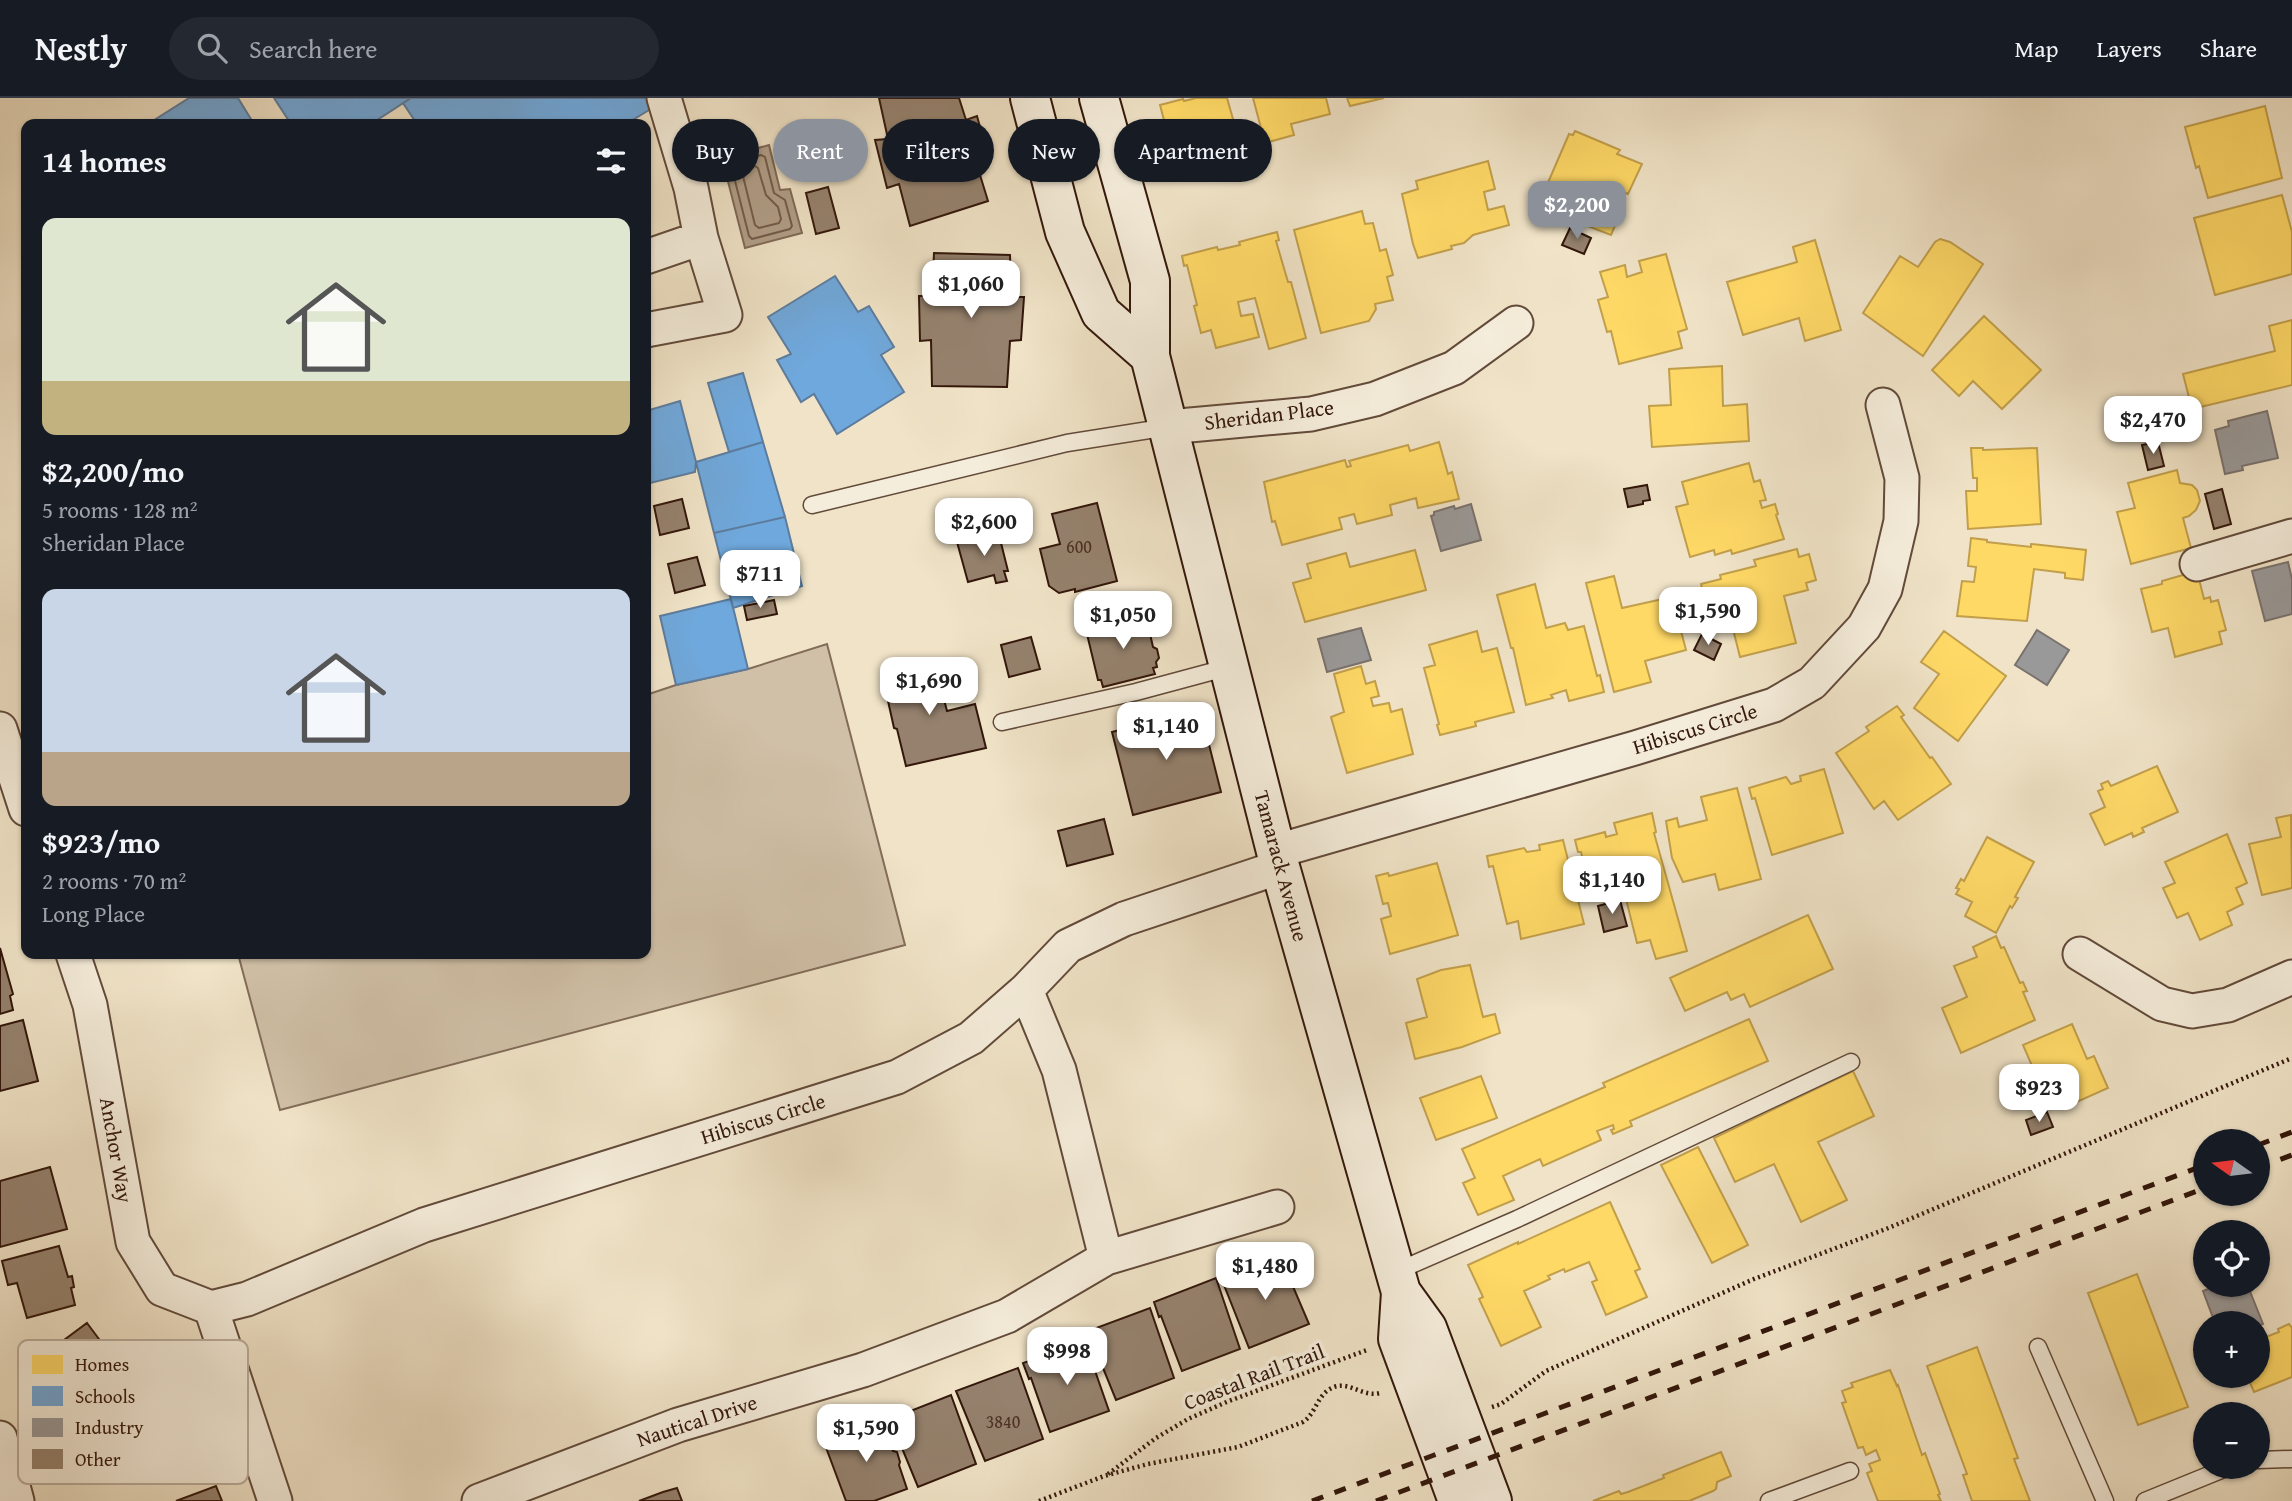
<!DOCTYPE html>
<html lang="en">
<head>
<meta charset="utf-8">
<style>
  body { margin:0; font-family:"Gentium Book Plus",serif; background:#242831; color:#f1f3f6; height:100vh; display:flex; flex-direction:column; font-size:26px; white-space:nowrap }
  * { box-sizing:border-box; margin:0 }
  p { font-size:23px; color:#9ea1a6 }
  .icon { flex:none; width:38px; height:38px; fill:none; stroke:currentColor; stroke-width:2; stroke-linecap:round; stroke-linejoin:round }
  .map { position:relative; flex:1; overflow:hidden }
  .side { position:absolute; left:21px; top:21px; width:630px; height:840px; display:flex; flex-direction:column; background:#171b24; border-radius:14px; box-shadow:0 2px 5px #0004 }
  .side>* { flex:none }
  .guide { position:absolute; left:672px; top:21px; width:665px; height:63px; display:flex; gap:14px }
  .needle { width:46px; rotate:284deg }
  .fabs { position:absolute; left:2193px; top:1031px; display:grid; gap:14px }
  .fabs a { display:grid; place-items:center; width:77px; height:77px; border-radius:50%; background:#171b24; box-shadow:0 2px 5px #0004; font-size:35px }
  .price { position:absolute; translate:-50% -60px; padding:0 16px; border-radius:14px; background:#fff; color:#222; font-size:23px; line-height:46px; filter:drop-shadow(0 2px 4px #0008) }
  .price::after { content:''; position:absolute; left:50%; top:42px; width:21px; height:16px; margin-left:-10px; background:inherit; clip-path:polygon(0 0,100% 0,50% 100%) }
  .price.current { background:#8c9099; color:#fff }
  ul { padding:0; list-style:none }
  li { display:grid; align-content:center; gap:14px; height:371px; padding:0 21px }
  li span { display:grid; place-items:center; height:217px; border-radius:14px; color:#555 }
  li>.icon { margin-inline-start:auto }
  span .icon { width:126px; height:126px; fill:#fffc; stroke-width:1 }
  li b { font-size:30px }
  h2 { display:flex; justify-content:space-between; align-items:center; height:84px; padding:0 21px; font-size:30px }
  .pill { padding:0 24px; border-radius:32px; background:#171b24; box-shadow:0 2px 5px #0004; font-size:24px; line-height:63px }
  .pill.current { background:#8c9099; color:#fff }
  header { display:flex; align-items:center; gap:42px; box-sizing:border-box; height:98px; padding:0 35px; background:#171b24; border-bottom:2px solid #363941 }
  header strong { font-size:33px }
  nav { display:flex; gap:38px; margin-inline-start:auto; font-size:24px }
  .search { width:490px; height:63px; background:#242831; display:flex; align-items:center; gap:18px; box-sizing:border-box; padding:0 24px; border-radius:38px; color:#9ea1a6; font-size:26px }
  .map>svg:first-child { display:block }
  .green { fill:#d0c0a7; stroke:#826c59; stroke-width:2 }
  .water { fill:#b09e87; stroke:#7e6855; stroke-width:2 }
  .homes { fill:#ffd966; stroke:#c29f4b; stroke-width:2 }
  .schools { fill:#6fa8dc; stroke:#5d7c9d; stroke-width:2 }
  .industry { fill:#999; stroke:#7a726e; stroke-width:2 }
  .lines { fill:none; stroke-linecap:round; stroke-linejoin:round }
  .shore { stroke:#725a49; stroke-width:2 }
  .building { fill:#95816d; stroke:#33170b; stroke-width:2 }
  .service-casing { stroke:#624a3a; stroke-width:19 }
  .minor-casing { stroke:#624a3a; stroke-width:37 }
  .secondary-casing { stroke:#33170b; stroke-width:42 }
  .path { stroke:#33170b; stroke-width:4.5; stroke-dasharray:2 3.5; stroke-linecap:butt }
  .service { stroke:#f5eddb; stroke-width:16 }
  .minor { stroke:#f5eddb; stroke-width:33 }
  .secondary { stroke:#f5eddb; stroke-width:38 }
  .rail { stroke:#33170b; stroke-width:5; stroke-dasharray:12 12; stroke-linecap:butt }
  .labels { text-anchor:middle; stroke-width:7; stroke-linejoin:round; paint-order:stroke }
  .number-label { font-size:18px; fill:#4c3224 }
  .street-label { font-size:21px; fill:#33170b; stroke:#f5eddb }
  .key { fill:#f5eddb; stroke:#bbad9d; stroke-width:2 }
  .key-label { font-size:19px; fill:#33170b }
</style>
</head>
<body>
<header>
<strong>Nestly</strong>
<div class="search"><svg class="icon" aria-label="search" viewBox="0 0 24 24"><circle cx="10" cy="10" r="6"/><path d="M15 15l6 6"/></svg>Search here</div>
<nav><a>Map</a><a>Layers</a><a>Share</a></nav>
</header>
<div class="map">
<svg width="2292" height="1403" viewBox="0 0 2292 1403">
  <rect width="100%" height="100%" fill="#f0e3c7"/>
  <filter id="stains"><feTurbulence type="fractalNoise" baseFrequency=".00286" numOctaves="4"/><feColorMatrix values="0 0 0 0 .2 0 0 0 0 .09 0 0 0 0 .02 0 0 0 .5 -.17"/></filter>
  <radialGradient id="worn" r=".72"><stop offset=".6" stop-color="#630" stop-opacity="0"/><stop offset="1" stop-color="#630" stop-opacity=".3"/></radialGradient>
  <path class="green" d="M827 546 905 847 280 1012 238 856H646V597L676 587 748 571Z"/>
  <path class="water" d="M769 47 780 92 790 91 802 135 745 150 722 60Z"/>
  <path class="homes" d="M1196 0H1227L1237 35 1222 39 1227 58 1176 72 1168 36 1164 31 1165 26 1160 7 1183 1 1184 3Z
    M1253 0H1326L1330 16 1291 26 1294 37 1265 45Z
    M1347 0H1384L1350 8Z
    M2265 8 2282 80 2208 100 2199 68 2196 70 2185 29Z
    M1575 33 1620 52 1617 56 1642 66 1628 96 1613 90 1606 104 1622 111 1611 137 1572 122V126L1537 110 1569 36 1573 37Z
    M1488 63 1495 91 1484 94 1488 112 1504 108 1509 127 1473 137 1464 145 1451 148 1452 151 1418 160 1413 146 1402 96 1418 91 1416 83Z
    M2282 97 2292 134V176L2215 197 2194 120Z
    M1362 113 1365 126 1373 125 1380 153 1386 151 1393 177 1387 179 1393 202 1375 206 1376 211 1369 223 1321 235 1294 132Z
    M1277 134 1279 142 1276 143 1288 184H1291L1306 240 1269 251 1255 200 1238 204 1241 218 1253 216 1259 239 1216 250 1211 232 1201 235 1194 208 1197 207 1187 167 1184 168 1182 158 1209 151 1217 149 1218 152 1240 147 1239 144Z
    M1940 141 1950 144 1983 166 1923 258 1863 215 1900 158 1918 169 1935 144Z
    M1815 142 1841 232 1805 243 1799 220 1743 237 1727 184 1797 164 1793 149Z
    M1666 156 1687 231 1678 234 1682 250 1619 266 1611 233 1607 234 1598 202 1608 199 1600 174 1625 167 1627 179 1642 174 1639 163Z
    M1984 218 2041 272 2002 311 1973 283 1959 298 1932 272Z
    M2292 222V287L2192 311 2183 276 2275 253 2269 228Z
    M1722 268 1723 308 1747 306 1749 343 1652 349 1649 308 1671 307 1669 271Z
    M1439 344 1448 376 1452 374 1459 401 1418 410 1416 400 1390 407 1392 417 1357 426 1354 416 1339 420 1342 431 1282 447 1275 423 1272 424 1264 384 1345 362 1347 369 1351 368 1349 363 1408 347 1410 353Z
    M1971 350H1983V352L2037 350 2041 426 1968 431 1966 393H1977V380H1973Z
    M1749 365 1754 384 1760 382 1766 402 1760 403 1762 410 1775 406 1778 416 1776 417 1784 441 1732 456 1731 452 1715 457 1714 452 1690 459 1676 409 1688 406 1682 384Z
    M2177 372 2180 385 2192 387 2197 392 2200 403 2196 412 2189 418 2183 420 2191 450 2131 466 2117 414 2135 410 2128 385Z
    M1971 440 1987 442V444L2031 449V446L2086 452 2083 482 2065 480V475L2034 471 2027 523 1957 518 1962 483 1974 484 1976 469 1968 468Z
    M1797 451 1799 459 1809 456 1816 482 1806 485 1808 492 1784 498 1796 545 1740 559 1726 503 1706 508 1701 486 1721 481 1720 477 1756 468 1754 462Z
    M1415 452 1426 492 1305 524 1293 485 1311 480 1307 466 1346 455 1350 469Z
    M2197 473 2204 501 2210 499 2211 504 2218 502 2226 532 2219 534 2222 546 2175 559 2168 530 2152 534 2141 491 2162 486V483Z
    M1614 478 1622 510 1672 499 1686 552 1645 563 1651 584 1614 594 1586 485Z
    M1535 486 1546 530 1565 525 1568 532 1584 528 1597 578 1600 577 1604 594 1569 603 1566 592 1551 597 1553 600 1526 607 1513 550H1511L1497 497Z
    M1477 533 1482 554 1497 550 1514 614 1475 624 1476 628 1440 637 1437 627 1439 626 1424 570 1435 567 1429 547Z
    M1944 533 2006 578 1958 643 1914 610 1939 576 1921 564Z
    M1361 568 1366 586 1375 583 1379 598 1371 600 1373 608 1389 605 1391 614 1402 611 1413 656 1347 675 1331 619 1344 614 1334 576Z
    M1897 608 1904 617 1901 619 1930 660 1932 659 1951 686 1898 722 1884 703 1874 711 1836 655 1869 633 1866 629Z
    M2157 668 2178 714 2142 730 2144 734 2133 739 2132 735 2105 747 2090 716 2105 709 2098 693 2103 691 2101 686 2108 683 2111 688Z
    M1824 671 1843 735 1772 757 1755 700 1752 701 1749 690 1786 679 1791 686 1801 683 1800 678Z
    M1737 690 1761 781 1719 792 1715 776 1683 784 1672 760 1666 723 1677 720 1679 729 1707 722 1701 699Z
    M1652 715 1656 734 1654 735 1687 853 1656 861 1650 842 1637 845 1624 793 1593 802 1581 754H1578L1575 742 1605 734 1606 739 1617 736 1614 725Z
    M2291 717 2292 790 2262 797 2249 746 2281 739 2276 720Z
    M2227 736 2247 785 2236 790 2243 806 2227 814 2232 827 2200 842 2188 815 2177 820 2163 790 2175 785 2165 764Z
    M1987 739 2034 764 2015 799 2018 800 2012 810 2010 808 1996 835 1965 818 1972 804 1956 796 1959 791 1956 790 1961 781 1964 783Z
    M1563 742 1584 826 1521 841 1518 823 1507 826 1493 768 1489 769 1487 758 1524 750 1527 754 1540 752 1539 747Z
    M1437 765 1458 837 1390 856 1381 821 1391 818 1388 805 1383 806 1376 778 1388 775 1389 778Z
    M1808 817 1833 871 1750 909 1744 896 1731 902 1727 894 1685 913 1670 880Z
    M1996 838 2001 850 2004 849 2020 885 2023 884 2027 893 2023 894 2035 922 1961 955 1942 910 1967 899 1954 868 1977 859 1973 849Z
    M1470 867 1483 919 1495 916 1500 935 1462 949 1415 961 1406 925 1427 919 1417 881 1441 872Z
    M1749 921 1768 963 1630 1023 1632 1028 1613 1036 1611 1032 1614 1031 1613 1027 1597 1033 1601 1042 1543 1068 1540 1061 1503 1078 1514 1102 1478 1117 1463 1085 1475 1080 1462 1051 1605 989 1603 985Z
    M2072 926 2087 961 2094 958 2108 990 2070 1007 2066 999 2049 1007 2023 947Z
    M1853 973 1874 1018 1818 1044 1847 1102 1801 1124 1774 1066 1735 1084 1714 1040Z
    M1481 978 1497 1020 1436 1042 1420 1000Z
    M1698 1049 1748 1147 1712 1165 1661 1067Z
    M1610 1104 1640 1171 1635 1173 1647 1199 1606 1217 1592 1184 1597 1182 1589 1164 1565 1174 1564 1171 1548 1178 1550 1181 1524 1193 1541 1229 1501 1248 1479 1201 1483 1199 1468 1167 1518 1144V1146Z
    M2137 1176 2188 1309 2138 1327 2088 1195Z
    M2289 1226 2292 1230V1279L2254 1294 2247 1278H2258V1242L2279 1234 2278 1231Z
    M1977 1249 2018 1360 2014 1361 2030 1403H1972L1963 1377 1967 1376 1927 1268Z
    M1890 1272 1897 1288 1898 1287 1922 1357 1925 1355 1940 1396 1938 1397 1941 1403H1878L1867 1375 1872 1373 1869 1366 1880 1362 1876 1352 1866 1357 1863 1349 1858 1350 1842 1305 1846 1304 1842 1293 1853 1289 1851 1285Z
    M1721 1354 1731 1378 1717 1384 1716 1391 1713 1393 1689 1403H1593L1619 1393 1621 1396 1628 1394 1664 1380 1663 1377Z"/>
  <path class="schools" d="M189 0H238L254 26H148Z
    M274 0H411L371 26H291Z
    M411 0H649L654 9 626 26H417L403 5Z
    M835 178 858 214 869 208 894 249 881 257 904 294 837 336 814 296 801 304 777 262 791 256 768 219Z
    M743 275 763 344 729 354 708 285Z
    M680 303 696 364 695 374 646 386V313Z
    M763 344 785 419 714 435 696 364Z
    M785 419 802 488 733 510 714 435Z
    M731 501 748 571 676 587 660 518Z"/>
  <path class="industry" d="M2267 313 2278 360 2242 368 2243 372 2225 376 2215 332 2229 328 2228 323Z
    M1471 406 1481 442 1441 453 1431 418 1434 417V414L1454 408 1455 411Z
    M2288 464 2292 481V516L2265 523 2252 473Z
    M1361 530 1371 562 1327 574 1318 541Z
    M2037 532 2069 552 2047 587 2015 567Z
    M2220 1186H2247L2263 1226 2258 1228V1225H2215L2203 1193Z"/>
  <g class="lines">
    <path class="shore" d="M761 57 765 59 774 95 785 102 792 128 790 131 752 141 749 138 731 67 734 65Z
      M755 68 758 70 766 97 778 109 781 121 779 125 759 130 755 127 742 74 744 71Z"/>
  </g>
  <path class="building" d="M879 0H959L966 22 977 18 989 62 977 67 988 103 910 128 899 86 887 90 875 42 888 41Z
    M828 89 839 130 816 136 806 95Z
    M1570 130 1591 140 1584 156 1562 147Z
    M934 155 1010 157 1011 199H1024L1021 242 1010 243 1007 289 932 288 931 242 920 243 919 198H932Z
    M2158 344 2164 368 2148 372 2142 347Z
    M1647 387 1650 402 1643 403V406L1628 409 1624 391Z
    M2222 391 2231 426 2214 431 2205 396Z
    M682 401 689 430 660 437 654 408Z
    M1097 405 1117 483 1075 494V491L1059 495 1049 488 1040 451 1060 446 1052 416Z
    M998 433 1008 473H1004L1007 483 996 485 994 477 968 484 957 444Z
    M697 459 705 487 675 495 668 466Z
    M774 502 777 516 747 522 744 508Z
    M1146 518 1153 549 1157 551 1159 560 1156 564 1157 569 1153 570 1155 576 1103 589 1101 582H1098L1087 536 1106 531 1104 523 1120 519 1121 524Z
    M1702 536 1721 546 1714 562 1694 552Z
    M1031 539 1040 571 1009 579 1001 547Z
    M934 563 947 613 975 606 986 650 906 668 897 631 894 630 882 576Z
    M1200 611 1221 694 1133 717 1112 634Z
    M1104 721 1113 756 1067 768 1058 733Z
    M1620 802 1627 828 1604 834 1598 808Z
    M0 850 13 896 10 898 13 912 0 916Z
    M23 922 38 983 0 993V928Z
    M2047 1014 2053 1029 2031 1037 2026 1022Z
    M50 1069 67 1131 0 1149V1083Z
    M59 1148 68 1179 72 1178 74 1189 71 1190 75 1207 27 1220 17 1185 8 1187 2 1163Z
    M1280 1158 1309 1226 1249 1250 1222 1182Z
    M1216 1180 1240 1251 1182 1273 1161 1218 1159 1219 1154 1204Z
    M1150 1210 1174 1280 1116 1302 1088 1233Z
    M87 1225 125 1276 62 1323 25 1271Z
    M1085 1244 1109 1313 1050 1334 1031 1280 1029 1281 1023 1265Z
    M1018 1270 1043 1341 985 1363 956 1293Z
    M951 1297 976 1366 918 1389 890 1321Z
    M884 1322 890 1337 888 1338 893 1353 897 1354 900 1364 899 1367 907 1391 874 1403H846L824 1344Z
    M216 1388 222 1403H176Z
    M677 1390 682 1403H639L663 1394Z"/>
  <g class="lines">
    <defs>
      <path id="service" d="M812 407 1067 345 1168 329
        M1002 624 1136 594 1229 569
        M1395 1174 1517 1121 1851 964
        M2038 1249 2105 1403
        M2258 1362 2292 1361
        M1769 1403 1850 1373
        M2145 1403 2231 1368"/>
      <path id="minor" d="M646 159 701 140
        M646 232 725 217 701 140 691 90 664 0
        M1168 329 1311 316 1375 301 1454 270 1516 225
        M2197 466 2292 438
        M0 631 26 711
        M1277 753 1635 650 1774 607 1812 585 1864 529 1885 491 1901 423 1902 380 1883 307
        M73 856 90 907 133 1144 162 1191 211 1210
        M2080 856 2162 906 2192 913 2228 907 2292 879
        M1026 892 1059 972 1106 1160
        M211 1210 247 1201 424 1127 897 979 971 940 1026 892 1068 848 1124 821 1280 769
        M211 1210 275 1403
        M0 1340 17 1403
        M479 1403 678 1327 863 1272 1007 1218 1106 1160 1277 1109"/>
      <path id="secondary" d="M1030 0 1065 134 1101 215 1150 258
        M1099 0 1150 183V258L1280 769 1401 1194 1427 1230 1492 1403
        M1401 1194 1398 1241 1458 1403"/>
    </defs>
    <use href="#service" class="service-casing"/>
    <use href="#minor" class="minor-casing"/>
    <use href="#secondary" class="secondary-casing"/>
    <path class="path" d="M1492 1309 1501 1306 1546 1273 1754 1181 1886 1131 2292 960
      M1108 1376 1156 1340 1188 1321 1229 1303 1367 1252
      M1039 1403 1104 1378 1148 1366 1238 1349 1303 1324C1315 1316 1316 1302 1327 1293 1346 1278 1360 1300 1380 1295"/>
    <use href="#service" class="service"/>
    <use href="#minor" class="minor"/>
    <use href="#secondary" class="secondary"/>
    <path class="rail" d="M2258 1047 2292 1034
      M2258 1070 2292 1057
      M1312 1403 2205 1067
      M1376 1403 2205 1090"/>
  </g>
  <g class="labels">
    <g class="number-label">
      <text x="1079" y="455">600</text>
      <text x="1003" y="1330">3840</text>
    </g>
    <g class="street-label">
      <text transform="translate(1269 317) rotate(-7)" y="7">Sheridan Place</text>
      <text transform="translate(1695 631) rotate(-17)" y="7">Hibiscus Circle</text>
      <text transform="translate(1281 768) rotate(75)" y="7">Tamarack Avenue</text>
      <text transform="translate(763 1021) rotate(-17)" y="7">Hibiscus Circle</text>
      <text transform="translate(116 1052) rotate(80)" y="7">Anchor Way</text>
      <text transform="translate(1254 1279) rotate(-21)" y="7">Coastal Rail Trail</text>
      <text transform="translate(697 1323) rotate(-18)" y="7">Nautical Drive</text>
    </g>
  </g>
  <rect x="18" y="1242" width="230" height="144" rx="10" class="key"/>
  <rect x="32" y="1257" width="31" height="19" fill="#ffd966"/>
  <rect x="32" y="1288" width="31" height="20" fill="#6fa8dc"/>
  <rect x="32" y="1320" width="31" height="19" fill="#999"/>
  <rect x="32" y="1351" width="31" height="20" fill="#95816d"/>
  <g class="key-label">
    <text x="75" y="1273">Homes</text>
    <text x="75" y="1305">Schools</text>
    <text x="75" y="1336">Industry</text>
    <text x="75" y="1368">Other</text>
  </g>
  <rect width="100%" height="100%" filter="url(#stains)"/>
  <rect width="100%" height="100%" fill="url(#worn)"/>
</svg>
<div class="fabs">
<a><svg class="needle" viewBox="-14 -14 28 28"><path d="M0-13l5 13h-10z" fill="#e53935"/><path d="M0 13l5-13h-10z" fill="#9ea1a6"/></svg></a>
<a><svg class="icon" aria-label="locate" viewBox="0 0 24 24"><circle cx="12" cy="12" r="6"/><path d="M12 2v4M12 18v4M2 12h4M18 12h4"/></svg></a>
<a>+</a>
<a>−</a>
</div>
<b class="price current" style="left:1577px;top:143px">$2,200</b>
<b class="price" style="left:971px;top:222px">$1,060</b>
<b class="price" style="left:2153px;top:358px">$2,470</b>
<b class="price" style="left:984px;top:460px">$2,600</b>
<b class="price" style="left:760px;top:512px">$711</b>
<b class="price" style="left:1708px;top:549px">$1,590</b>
<b class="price" style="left:1123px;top:553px">$1,050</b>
<b class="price" style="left:929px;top:619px">$1,690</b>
<b class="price" style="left:1166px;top:664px">$1,140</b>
<b class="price" style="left:1612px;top:818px">$1,140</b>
<b class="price" style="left:2039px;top:1026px">$923</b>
<b class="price" style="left:1265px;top:1204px">$1,480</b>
<b class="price" style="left:1067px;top:1289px">$998</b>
<b class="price" style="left:866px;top:1366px">$1,590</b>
<div class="guide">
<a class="pill">Buy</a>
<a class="pill current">Rent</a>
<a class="pill">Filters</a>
<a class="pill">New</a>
<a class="pill">Apartment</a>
</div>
<section class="side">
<h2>14 homes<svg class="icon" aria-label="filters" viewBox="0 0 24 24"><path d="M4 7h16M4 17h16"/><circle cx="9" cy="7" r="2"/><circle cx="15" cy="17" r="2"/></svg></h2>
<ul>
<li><span style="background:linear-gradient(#dfe7d0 75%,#c2b280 0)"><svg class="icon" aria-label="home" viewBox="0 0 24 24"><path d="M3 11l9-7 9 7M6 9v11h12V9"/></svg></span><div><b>$2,200/mo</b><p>5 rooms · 128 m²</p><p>Sheridan Place</p></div></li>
<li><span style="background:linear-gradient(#c9d6e8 75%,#b9a48a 0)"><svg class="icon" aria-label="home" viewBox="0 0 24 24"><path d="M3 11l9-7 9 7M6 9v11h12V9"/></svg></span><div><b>$923/mo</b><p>2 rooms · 70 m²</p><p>Long Place</p></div></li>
</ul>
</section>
</div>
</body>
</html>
